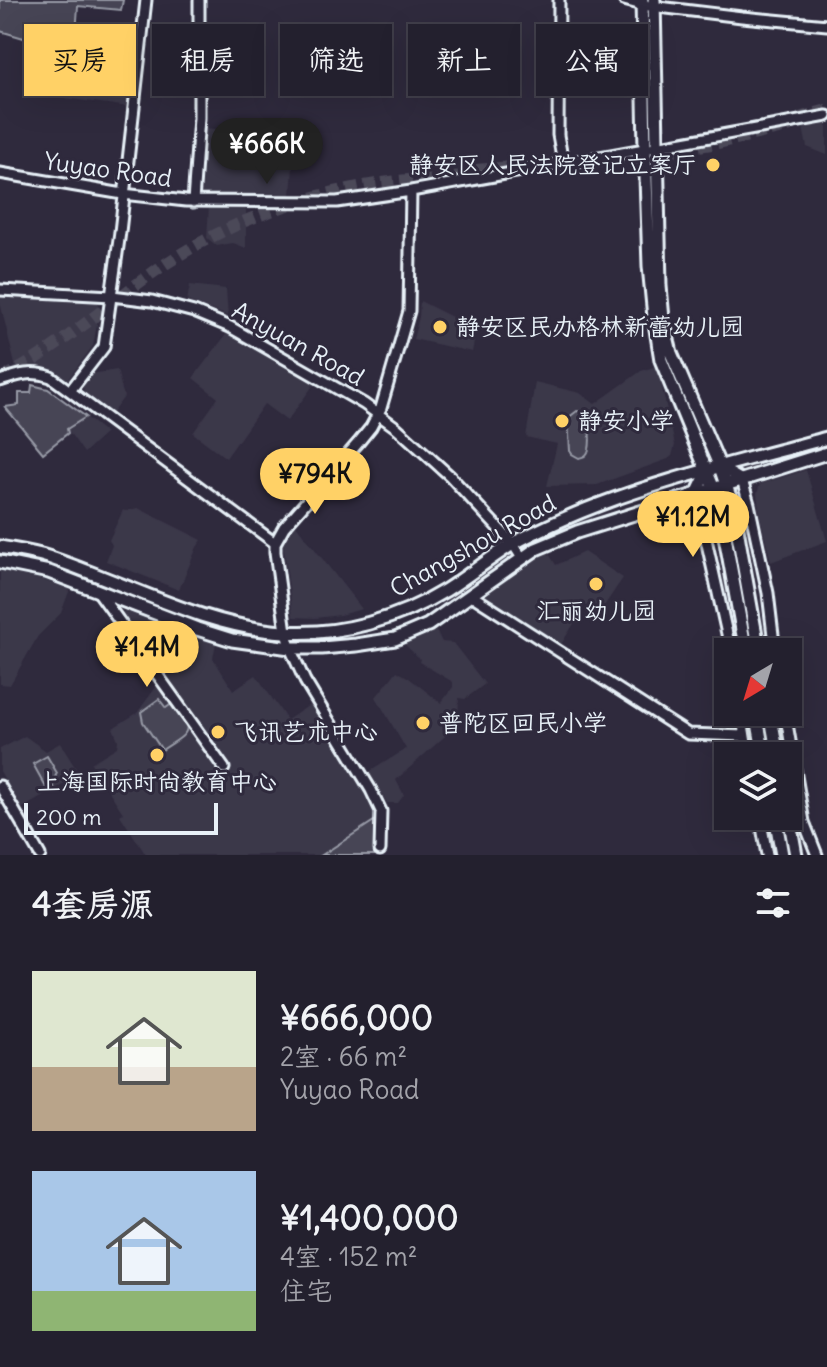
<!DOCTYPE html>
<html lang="zh">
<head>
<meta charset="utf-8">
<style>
  body { margin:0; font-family:Delius,"LXGW WenKai TC",sans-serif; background:#2b2836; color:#f1f3f6; height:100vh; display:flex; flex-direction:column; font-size:30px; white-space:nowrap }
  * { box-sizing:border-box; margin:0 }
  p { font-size:26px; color:#a3a3aa }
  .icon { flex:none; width:44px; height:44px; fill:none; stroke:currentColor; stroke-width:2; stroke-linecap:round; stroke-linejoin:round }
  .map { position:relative; height:855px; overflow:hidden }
  .panel { display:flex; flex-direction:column; background:#23202e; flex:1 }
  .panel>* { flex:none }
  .hud { position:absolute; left:24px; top:24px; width:780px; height:72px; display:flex; gap:16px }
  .needle { width:52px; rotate:218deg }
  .tools { position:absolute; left:714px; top:638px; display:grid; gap:16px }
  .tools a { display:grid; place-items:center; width:88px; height:88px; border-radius:0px; background:#23202e; box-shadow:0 8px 32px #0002,0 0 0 2px #403e4a; font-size:40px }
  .scale { position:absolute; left:24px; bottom:20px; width:194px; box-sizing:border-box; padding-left:8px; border:4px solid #e8f1f8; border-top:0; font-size:22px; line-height:28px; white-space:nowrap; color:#e8f1f8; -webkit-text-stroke:6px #2f2a3d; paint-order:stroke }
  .price { position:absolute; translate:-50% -68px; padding:0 18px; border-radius:28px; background:#ffd166; color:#111; font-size:26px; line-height:52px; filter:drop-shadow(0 2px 4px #0008) }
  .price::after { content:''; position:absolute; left:50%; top:48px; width:24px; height:18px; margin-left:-12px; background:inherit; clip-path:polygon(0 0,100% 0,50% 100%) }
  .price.on { background:#222; color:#fff }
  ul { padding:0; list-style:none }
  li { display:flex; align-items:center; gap:24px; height:200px; padding:0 32px }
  li span { display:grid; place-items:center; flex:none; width:224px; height:160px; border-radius:0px; color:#555 }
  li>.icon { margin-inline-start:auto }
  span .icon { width:96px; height:96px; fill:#fffc; stroke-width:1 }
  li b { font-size:34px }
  h2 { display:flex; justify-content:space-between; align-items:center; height:96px; padding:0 32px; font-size:34px }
  .chip { padding:0 28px; border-radius:0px; background:#23202e; box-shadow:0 8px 32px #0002,0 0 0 2px #403e4a; font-size:28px; line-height:72px }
  .chip.on { background:#ffd166; color:#111 }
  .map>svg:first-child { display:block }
  .built { fill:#3b3749 }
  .green { fill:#464455; stroke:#979aa6; stroke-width:2 }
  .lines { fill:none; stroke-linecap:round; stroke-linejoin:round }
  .highway-tunnel { stroke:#4b4859; stroke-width:12; stroke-dasharray:12 6; stroke-linecap:butt }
  .minor-casing { stroke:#e8f1f8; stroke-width:15 }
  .major-casing { stroke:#e8f1f8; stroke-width:17 }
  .minor { stroke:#2f2a3d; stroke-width:9 }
  .major { stroke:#2f2a3d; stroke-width:11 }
  .poi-dot { fill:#ffd166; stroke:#2f2a3d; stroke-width:3 }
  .labels { text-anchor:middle; stroke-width:6; stroke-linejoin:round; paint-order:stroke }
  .poi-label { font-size:24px; fill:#e8f1f8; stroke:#2f2a3d; text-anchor:start }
  .street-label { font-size:24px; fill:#e8f1f8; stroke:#2f2a3d }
</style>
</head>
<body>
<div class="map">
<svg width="827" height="855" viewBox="0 0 827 855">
  <rect width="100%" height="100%" fill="#2f2a3d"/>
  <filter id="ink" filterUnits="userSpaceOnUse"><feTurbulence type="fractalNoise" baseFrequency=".0125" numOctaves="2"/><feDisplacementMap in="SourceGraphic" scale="16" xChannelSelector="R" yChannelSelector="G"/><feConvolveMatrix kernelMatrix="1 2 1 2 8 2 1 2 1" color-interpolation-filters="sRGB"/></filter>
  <g filter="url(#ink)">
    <path class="built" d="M63 47 135 55 129 107 57 97Z
      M827 123V155L807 147 803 127Z
      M205 128 295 137 291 196H201Z
      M209 206 246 207V248L233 243 217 246 207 238Z
      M190 285 226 289 228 316 187 301Z
      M12 294 94 299 97 301 100 309 93 346 66 382 45 370 34 367 16 369 0 302V295Z
      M420 301 452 317 475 337 472 352 413 339 419 317Z
      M228 332 315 383 287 421 264 404 226 458 193 433 218 398 193 378Z
      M657 366 675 445 672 456 668 459 597 485 547 486 557 444 526 437 535 382 580 393 595 404 641 371Z
      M117 370 124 397 112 413 84 392 82 383 89 374Z
      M86 417 106 433 84 453 67 429Z
      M806 470 827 541 771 562 759 514 757 494 760 484Z
      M138 508 202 540 197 547 179 590 106 561 112 545 109 540 123 510 125 511Z
      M295 524 362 609 340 615 316 618 293 617 283 544Z
      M546 549 556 565 584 552 623 578 600 612 589 605 585 606 560 646 484 597 483 592Z
      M0 569 31 576 70 589 61 613 38 636 10 685 0 684Z
      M128 608 188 634 216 643 213 658 233 690 256 675 287 720 314 702 367 789 377 809V819L322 855H146L120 815 123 813 91 763 117 747 118 740 113 728 137 713 159 683 118 615Z
      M435 629 442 642 453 643 485 684 465 699 459 698 458 720 451 726 453 729 396 780 404 795 398 803H387L369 772 406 749 376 697 397 671 409 678 441 703 453 687V682L419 662 420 659 403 643Z
      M25 736 46 751 60 743 80 775 21 809 0 771V749Z"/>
    <path class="green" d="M0 0H123L121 10 78 6 75 48 27 39 0 31Z
      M32 385 48 389 86 417 67 429 68 433 43 453 5 407 19 405V393H31Z
      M577 411 585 413C589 420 593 449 586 455 584 457 582 457 579 458L572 454 570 451 568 418Z
      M159 699 166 708 173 703C194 733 191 731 162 750L143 722 141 712Z
      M47 756 57 773C54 779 52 783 55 790L49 793 33 764Z
      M377 819 374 855H322Z"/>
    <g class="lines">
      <path class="highway-tunnel" d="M799 118 827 110
        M593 163 718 143 791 126
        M476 170 537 165
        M3 378C60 348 106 305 158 269 229 220 312 191 398 181 426 178 455 177 483 175"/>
      <defs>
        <path id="minor" d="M559 0 558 135 563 163
          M624 0 642 5 742 17 827 25
          M0 173 123 194 186 201 337 202 411 191 827 116
          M193 202 199 118V0
          M0 290 112 296 152 301 194 312 230 327 364 404 397 428 450 476 513 544 522 558
          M0 381C18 375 32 370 51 377L275 543
          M70 391 104 347 120 232 146 0
          M720 467 742 480 749 504 768 593 775 652
          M707 471 696 494 731 652
          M97 590 224 768
          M471 595 688 734 744 736
          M741 712 748 756
          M785 712 804 822 817 855
          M0 786 40 855
          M760 816 767 855
          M380 850 381 811 371 790 305 681 290 648 286 632 275 552V543L284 527 358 443 371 427 381 408 409 311 411 191"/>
        <path id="major" d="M642 0 645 148 649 266 654 317 661 360 714 489 720 509 746 652
          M654 0 660 286 663 319 671 353 720 467 733 506 759 652
          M0 547C16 550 32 552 48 557 124 582 204 627 284 632 340 636 399 619 446 590 468 576 489 559 511 545 528 535 548 526 566 518 646 483 742 461 827 438
          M0 562 49 572 197 629 232 640 290 648H322L356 645 395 639 428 625 536 549 577 532 827 453
          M756 712 764 756
          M770 712 778 756
          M788 811 796 855
          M775 816 782 855"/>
      </defs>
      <use href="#minor" class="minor-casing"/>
      <use href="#major" class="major-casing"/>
      <use href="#minor" class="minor"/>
      <use href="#major" class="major"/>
    </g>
  </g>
  <g class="poi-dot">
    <circle cx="713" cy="165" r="8"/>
    <circle cx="440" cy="327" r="8"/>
    <circle cx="562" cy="421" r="8"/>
    <circle cx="596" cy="584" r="8"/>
    <circle cx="423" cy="723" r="8"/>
    <circle cx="218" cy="732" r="8"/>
    <circle cx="157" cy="755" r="8"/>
  </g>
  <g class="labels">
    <g class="poi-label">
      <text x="697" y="173" text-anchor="end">静安区人民法院登记立案厅</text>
      <text x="456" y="335">静安区民办格林新蕾幼儿园</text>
      <text x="578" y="429">静安小学</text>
      <text x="596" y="619" text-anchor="middle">汇丽幼儿园</text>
      <text x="439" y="731">普陀区回民小学</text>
      <text x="234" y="740">飞讯艺术中心</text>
      <text x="157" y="790" text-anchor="middle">上海国际时尚教育中心</text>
    </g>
    <g class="street-label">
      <text transform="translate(108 170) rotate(8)" y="8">Yuyao Road</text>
      <text transform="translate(298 344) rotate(29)" y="8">Anyuan Road</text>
      <text transform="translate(473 546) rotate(-29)" y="8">Changshou Road</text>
    </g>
  </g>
</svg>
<div class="tools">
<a><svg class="needle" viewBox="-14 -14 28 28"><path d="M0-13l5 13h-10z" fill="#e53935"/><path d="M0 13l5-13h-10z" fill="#a3a3aa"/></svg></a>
<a><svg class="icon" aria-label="layers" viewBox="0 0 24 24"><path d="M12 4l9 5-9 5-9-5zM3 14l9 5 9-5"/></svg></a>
</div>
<div class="scale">200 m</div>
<b class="price on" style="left:267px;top:186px">¥666K</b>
<b class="price" style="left:315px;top:516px">¥794K</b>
<b class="price" style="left:693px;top:559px">¥1.12M</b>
<b class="price" style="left:147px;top:689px">¥1.4M</b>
<div class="hud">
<a class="chip on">买房</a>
<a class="chip">租房</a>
<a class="chip">筛选</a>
<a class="chip">新上</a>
<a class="chip">公寓</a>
</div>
</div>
<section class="panel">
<h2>4套房源<svg class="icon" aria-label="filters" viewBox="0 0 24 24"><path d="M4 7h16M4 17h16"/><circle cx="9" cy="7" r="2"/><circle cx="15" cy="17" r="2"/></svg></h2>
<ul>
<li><span style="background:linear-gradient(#dfe7d0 60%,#b9a48a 0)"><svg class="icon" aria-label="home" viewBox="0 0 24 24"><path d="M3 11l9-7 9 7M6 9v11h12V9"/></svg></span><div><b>¥666,000</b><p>2室 · 66 m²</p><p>Yuyao Road</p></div></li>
<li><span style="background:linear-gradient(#a9c7e8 75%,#8fb573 0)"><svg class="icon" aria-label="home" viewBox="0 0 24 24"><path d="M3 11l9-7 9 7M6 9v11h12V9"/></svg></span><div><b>¥1,400,000</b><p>4室 · 152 m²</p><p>住宅</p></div></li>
</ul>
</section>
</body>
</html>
